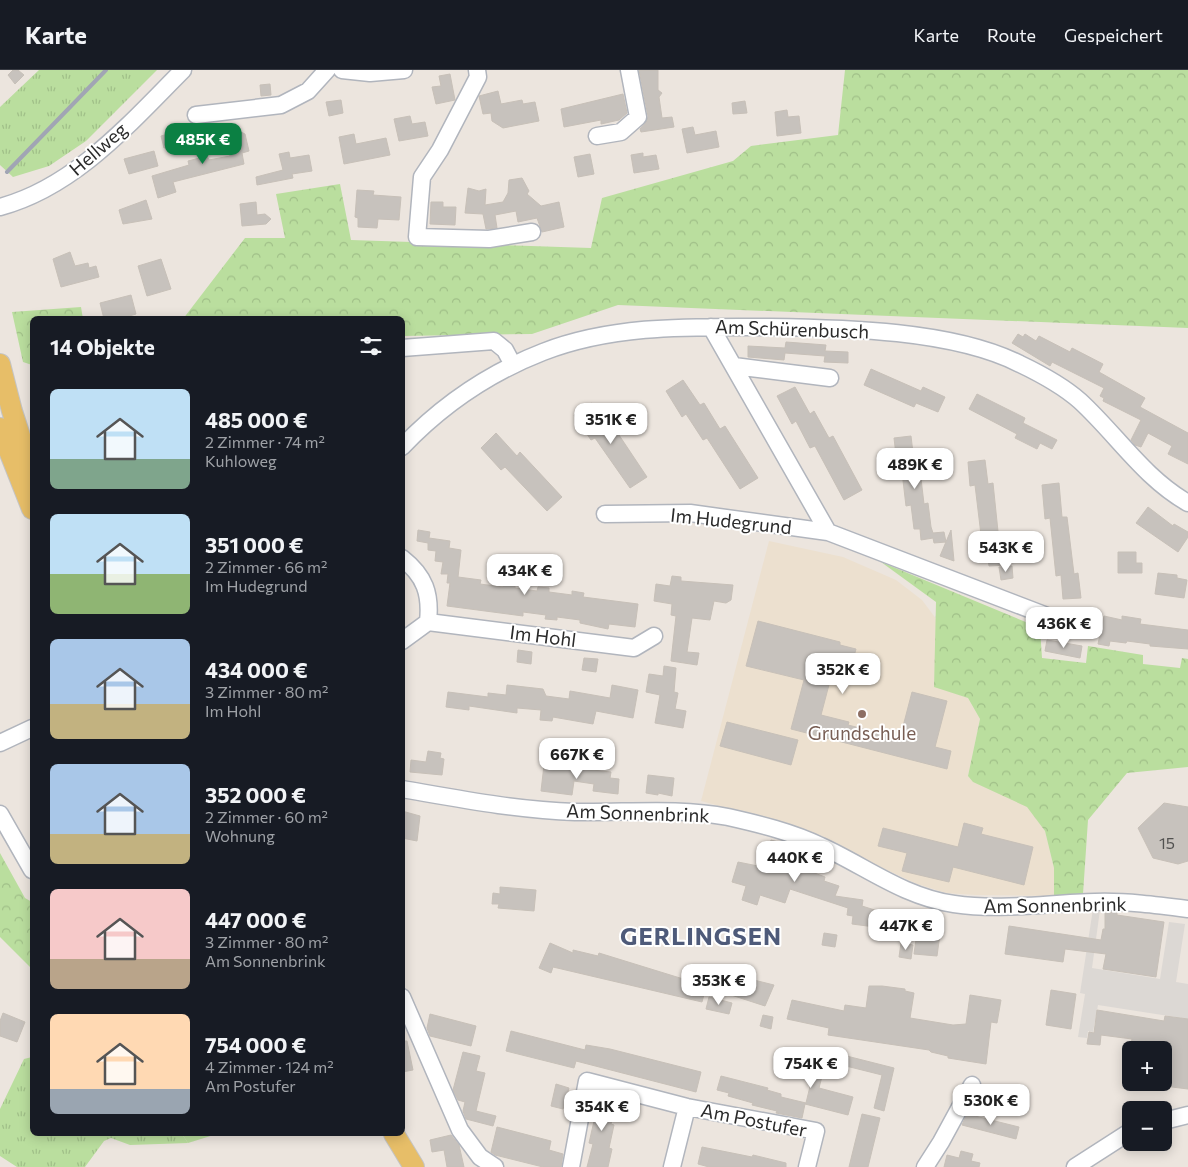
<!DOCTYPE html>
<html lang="de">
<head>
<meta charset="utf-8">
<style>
  body { margin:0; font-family:Commissioner,sans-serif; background:#20242c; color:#f1f3f6; height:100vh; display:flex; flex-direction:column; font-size:19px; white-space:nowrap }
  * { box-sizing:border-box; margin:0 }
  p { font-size:16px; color:#9ea1a6 }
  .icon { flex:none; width:28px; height:28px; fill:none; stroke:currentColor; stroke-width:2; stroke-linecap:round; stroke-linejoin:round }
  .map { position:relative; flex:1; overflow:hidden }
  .details { position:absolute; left:30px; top:246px; width:375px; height:820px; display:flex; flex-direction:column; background:#171b24; border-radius:8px; box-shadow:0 2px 12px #0003 }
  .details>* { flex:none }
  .buttons { position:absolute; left:1122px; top:971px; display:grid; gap:10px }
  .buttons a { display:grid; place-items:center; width:50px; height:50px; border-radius:8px; background:#171b24; box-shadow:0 2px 12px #0003; font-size:25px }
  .price { position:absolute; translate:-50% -42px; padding:0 11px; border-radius:10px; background:#fff; color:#222; font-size:16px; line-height:32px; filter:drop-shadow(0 1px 2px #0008) }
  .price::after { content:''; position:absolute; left:50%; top:30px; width:15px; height:11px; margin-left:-8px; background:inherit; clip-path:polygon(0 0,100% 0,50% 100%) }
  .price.selected { background:#0b8043; color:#fff }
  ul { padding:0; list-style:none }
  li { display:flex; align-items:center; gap:15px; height:125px; padding:0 20px }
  li span { display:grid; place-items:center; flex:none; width:140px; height:100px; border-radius:8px; color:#555 }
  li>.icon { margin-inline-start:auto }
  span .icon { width:60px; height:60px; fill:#fffc; stroke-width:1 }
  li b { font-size:21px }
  h2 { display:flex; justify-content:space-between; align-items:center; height:60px; padding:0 20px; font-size:21px }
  header { display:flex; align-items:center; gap:30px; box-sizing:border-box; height:70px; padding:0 25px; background:#171b24; border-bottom:1px solid #363941 }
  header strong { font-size:24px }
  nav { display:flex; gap:28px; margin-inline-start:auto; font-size:18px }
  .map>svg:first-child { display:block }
  .education { fill:#ece0cf }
  .grass { fill:url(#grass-tufts) }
  .forest { fill:url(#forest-crowns) }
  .plaza { fill:#dcd8d4 }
  .building { fill:#c7c2bd; stroke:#c7c0b8 }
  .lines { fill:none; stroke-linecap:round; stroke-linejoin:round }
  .minor-casing { stroke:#b1b5bd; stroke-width:19 }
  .major-casing { stroke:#c4c4c4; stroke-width:22 }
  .minor { stroke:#fff; stroke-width:16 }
  .major { stroke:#e7be68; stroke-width:20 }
  .rail { stroke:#a1a5b4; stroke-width:4 }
  .education-dot { fill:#8d6e63; stroke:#fff; stroke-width:2 }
  .labels { text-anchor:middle; stroke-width:4; stroke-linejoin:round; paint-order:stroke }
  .number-label { font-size:16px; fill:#525150 }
  .street-label { font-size:19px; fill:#2b2b2b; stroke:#fff }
  .education-label { font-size:19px; fill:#785e54; stroke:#fff }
  .district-label { font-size:24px; font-weight:bold; letter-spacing:1px; fill:#4e5a79; stroke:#fff }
</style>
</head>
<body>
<header>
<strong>Karte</strong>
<nav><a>Karte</a><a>Route</a><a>Gespeichert</a></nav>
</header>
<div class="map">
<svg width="1188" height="1097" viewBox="0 0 1188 1097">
  <defs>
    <pattern id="grass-tufts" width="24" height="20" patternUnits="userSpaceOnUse" patternTransform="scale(1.25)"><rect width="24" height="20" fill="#bade9e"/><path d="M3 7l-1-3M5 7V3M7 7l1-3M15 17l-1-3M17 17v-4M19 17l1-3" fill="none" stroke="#a0bf88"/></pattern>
    <pattern id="forest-crowns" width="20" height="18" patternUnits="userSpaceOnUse" patternTransform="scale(1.25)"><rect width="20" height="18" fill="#bade9e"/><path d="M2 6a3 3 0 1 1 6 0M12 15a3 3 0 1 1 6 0" fill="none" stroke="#a0bf88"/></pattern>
  </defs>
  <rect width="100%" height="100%" fill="#ece5de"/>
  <path class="education" d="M769 471 843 487 896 510 922 530 937 550 934 616 968 628 980 649 968 706 974 712 1027 736 1045 761 1054 798V826L976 825 946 823 917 814 848 782 770 750 701 731Z"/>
  <path class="grass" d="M39 0H157L86 71 49 96 13 107 0 95V37Z
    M32 987V1064H182L188 1073 130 1075 111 1068 104 1071 85 1097H17L0 1086V1039L24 989Z"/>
  <path class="forest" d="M845 0H1188V258L618 235 532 264 403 266 402 249H183L245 168H285L276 124 340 114 351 170 591 178 602 128 733 91 751 76 838 65Z
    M81 237 83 249H32V295L23 292 12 242Z
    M881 492 1040 558 1042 588 1086 593 1088 576 1143 585V594L1180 598 1182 588 1188 589V697L1127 703 1088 750 1083 824 1054 826V798L1045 761 1027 737 973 712 968 706 980 649 968 628 934 617 936 532Z
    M0 783 25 828 32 832V899L0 867Z
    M182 1064H217L188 1073Z"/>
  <path class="plaza" d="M1093 839 1100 840 1092 898 1160 909 1169 852 1185 854 1176 912 1188 914V949L1098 935 1093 962 1088 961 1087 968 1078 967 1085 924 1080 923Z"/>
  <path class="building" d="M13 0H18L24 5 15 14 8 5Z
    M639 0H658V20L662 23 659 27 662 48 672 47 674 57 641 62 640 59 647 51 648 46Z
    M450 4 455 30 436 34 432 17 441 16 439 6Z
    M270 14 271 25 261 26 260 15Z
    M498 21 501 34 522 30 523 34 535 32 539 51 503 58 492 51 491 43 483 44 479 26Z
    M623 24 627 43 619 50 601 54V50L564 57 561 39Z
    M341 30 343 43 329 46 326 32Z
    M745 31 747 43 733 44 732 33Z
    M787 40 788 47 799 46 801 63 777 66 775 42Z
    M410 46 412 54 425 52 428 66 399 71 394 49Z
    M693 57 695 65 716 61 719 77 687 83 682 59Z
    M237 60 245 64 249 81 242 83 244 94 173 112 176 122 158 128 152 106 189 95 188 91 207 86 209 90 230 86 226 69 232 61Z
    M171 63 174 75 164 78 161 66Z
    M354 64 356 74 386 68 390 85 344 94 339 67Z
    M154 81 158 96 129 104 124 89Z
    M289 82 290 88 309 85 312 101 292 104 293 108 257 115 256 107 283 100 279 84Z
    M643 83V87L656 85 659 99 634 103 631 85Z
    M590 84 594 104 578 107 574 87Z
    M522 108 529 121 527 124 541 136 559 132 564 157 542 162 537 148 518 152 516 141 495 145 497 158 486 159 483 144 465 143 468 118 479 121 486 119 485 135 503 132 508 123 509 110Z
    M357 120 374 121 373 125 401 127 399 150 378 149 377 158 358 157V148L355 147Z
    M146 130 152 149 123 154 119 140Z
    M256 132 257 145 265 144 271 149 266 154 242 156 240 134Z
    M431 132H443V137H456L455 155 430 154Z
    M70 182 75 196 88 193 89 198 96 196 99 207 61 217 53 189Z
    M161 189 171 219 147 226 138 196Z
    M131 225 136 244 119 249H104L100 233Z
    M1018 264 1023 267 1025 264 1036 271 1039 266 1070 282 1072 278 1103 294 1099 302 1145 328 1140 337 1188 363V394L1168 384 1172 376 1148 363 1141 377 1135 375 1131 370 1141 350 1103 331 1104 328 1100 326 1104 318 1052 292 1050 296 1012 273Z
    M786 272 826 275 825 281 848 282V293L824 292 825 286 785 283 784 290 748 287V276L785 278Z
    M871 299 921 321 923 317 945 327 938 342 916 333 914 337 864 315Z
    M683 310 700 335 704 333 720 359 725 356 758 408 740 419 707 368 703 370 686 344 682 347 666 321Z
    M795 317 810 344 814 341 829 368 833 366 862 420 844 430 815 376 810 378 796 351 792 354 777 326Z
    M977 324 1025 348 1023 353 1057 370 1052 379 1040 373 1037 379 1015 368 1017 364 969 339Z
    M592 333 609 359 613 356 647 407 630 418 595 368 591 370 574 345Z
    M496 363 517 386 520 382 562 427 547 441 505 397 501 400 481 378Z
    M911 366 915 400H920L924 434 928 433 931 457 933 463 944 462 946 472 934 473 933 468 921 470 920 459H914L911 435 906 436 902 402H898L894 368Z
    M985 390 988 414 993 413 999 471 1004 470 1007 495 989 496 986 472 982 473 975 415 970 416 968 392Z
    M1059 413 1062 447H1067L1074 504 1078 503 1081 528 1063 529 1061 505 1056 506 1050 448 1045 449 1042 415Z
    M1148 437 1173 456 1174 454 1188 462V467L1178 482 1136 453Z
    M418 460 430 462 429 468 450 471 449 478 461 480 458 507 481 510 480 514 503 517 504 512 515 514V518L537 521 538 517 549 518V522L572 525V521L584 523 583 527 638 534 635 557 609 554 608 559 580 553V550L557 547V550L545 549 546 545 523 542V546L447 536 450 513H447L448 504H441L443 492 435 491 436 481 428 480V473L417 471Z
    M951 460 954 491 940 486Z
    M1118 482H1136V493H1142V503H1118Z
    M1012 496 1013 508 1001 510 999 497Z
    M1158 503 1177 505V508L1187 510 1184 528 1155 524Z
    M672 506 681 507V511L733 515 731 530 726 533 714 531 710 550 692 548 687 582 699 583 697 595 671 591 676 546 671 545 672 534 654 531 656 514 670 516Z
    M1104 546 1122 550V546L1141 549 1140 554 1188 560V579L1150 576V574L1127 571 1126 573 1110 571 1109 576 1098 574Z
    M758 551 840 572V575L856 579 846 615 830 611 821 645 849 652 848 655 900 668 912 622 947 631 935 677 951 681 947 699 791 659 804 610 746 596Z
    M1047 570 1082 576 1080 588 1045 581Z
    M518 580 532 582 531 594 517 592Z
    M584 588 598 589 596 602 582 600Z
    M664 596 676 598 674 622 678 623 675 639 686 641 683 658 655 653 660 625 646 622 649 604 663 606Z
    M507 615 543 619 546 626 569 629 570 621 610 628 612 615 638 620 633 648 596 641 593 654 553 647 552 651 540 650 541 640 517 638V643L469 636V640L446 637 448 622 488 627V623L506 625Z
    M727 652 798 670 791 695 720 676Z
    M428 681 441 683 440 688 444 689 442 705 410 702 411 690 426 692Z
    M544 695 611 702 610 708 619 709 618 724 593 721 594 714 574 711 572 725 541 721Z
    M648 705 674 708 672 726 658 723V725L646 723Z
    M1164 733 1188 737V791L1178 794 1153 788 1138 758Z
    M402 741 420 746 417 771 402 768Z
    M964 753 983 758 981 764 1033 777 1024 815 953 797 949 812 902 801 907 783 878 776 883 758 958 777Z
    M771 770 782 773 781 776 808 785 804 799 825 807 824 811 839 816 835 826 863 830 862 836 878 841 875 857 852 854 853 846 847 845 848 838 790 819 785 833 760 825 757 835 742 830 746 816 732 812 738 792 763 797Z
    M500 817 536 820 534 841 498 838 499 834H492L493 823 500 824Z
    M1105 842H1117V845L1164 852 1156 907 1103 899 1106 884 1065 879 1063 892 1005 884 1009 856 1101 870 1103 859H1105Z
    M936 848 933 863 940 864 937 886 914 884 918 855 924 856Z
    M824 863 837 865 835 877 822 875Z
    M550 873 573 883V880L598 886 599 883 693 912 696 902 709 905 702 932 553 897 551 903 539 898Z
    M901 873 913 875 911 889 899 887Z
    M730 904 774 915 765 936 725 923Z
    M869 916H882L905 919V921L914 923 910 948 953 955 966 954 970 925 1001 930 997 953 991 952 986 994 948 988V986L931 982 929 980 828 965 829 958 787 949 792 930 844 941 845 935 866 938Z
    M1051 920 1076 924 1071 959 1046 955Z
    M709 927 732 933 729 944 706 939Z
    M1097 940 1164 951 1165 946 1188 949V1019L1164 1016V980H1160L1161 974 1145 971 1139 980H1130L1132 969 1101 965 1100 975 1087 974 1089 962 1094 963Z
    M3 943 25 952 17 972 0 966V951Z
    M430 944 476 956 471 976 430 966 427 958Z
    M763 945 773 947 771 959 760 956Z
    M511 961 585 980 586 975 610 979 701 1002 696 1022 576 991 574 998 506 981Z
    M402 971H407L413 1000 402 1002Z
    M819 979 894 998 884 1041 874 1038 882 1005 826 991 819 1018 853 1027 848 1045 805 1034 802 1048 776 1043 777 1041 752 1035 753 1033 728 1026 729 1023 717 1020 721 1006 768 1018 767 1020 781 1024V1027L806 1033Z
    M463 982 480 986 476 1001 485 1003 476 1041 496 1046 493 1056 466 1049 463 1041 465 1032 458 1030 453 1020Z
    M556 1014 569 1018 563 1039 551 1036Z
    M601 1025 617 1029 611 1054 614 1055 609 1078 612 1079 608 1097H587L593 1074 589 1073 594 1051 591 1050 597 1027 600 1028Z
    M862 1044 880 1048 868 1097H849Z
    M967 1044 1019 1057 1016 1069 962 1055Z
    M497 1057 551 1071 549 1080 563 1084 561 1097H543L495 1085 491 1082Z
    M451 1065 459 1075 464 1097H447L444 1080 432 1082 430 1070Z
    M702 1077 752 1087 753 1085 786 1093V1097H709L698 1094Z
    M961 1081 973 1084 971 1091 980 1093 979 1097H944L947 1085 959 1088Z"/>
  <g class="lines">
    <defs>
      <path id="minor" d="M342 0 370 3 404 0
        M477 0 478 7 440 80 422 107 417 167 489 169 532 162
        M196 45 281 35 308 21 327 0
        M597 66 621 62 638 47 629 0
        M0 137C75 117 130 53 183 0
        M402 278 494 271 505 280 513 295
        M734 296 830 308
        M402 377C443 334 489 303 543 282 615 254 694 257 769 257 844 258 953 260 1020 294 1041 304 1063 316 1080 331 1117 365 1144 408 1188 433
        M605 444 690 443 828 462 711 257
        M828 462 1055 549
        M402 488C425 506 431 524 428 552L402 571
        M428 552 634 578 654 566
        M0 673 32 658
        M402 719C460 729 516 740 575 742 626 743 678 737 728 747 759 754 792 762 821 776 865 796 904 827 954 834 1000 841 1048 833 1095 832 1126 831 1157 835 1188 839
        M0 744 32 800
        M402 927 460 1060 480 1087 495 1097
        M1164 1051 1188 1045
        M571 1097 587 1011 687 1037 816 1061 807 1097
        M672 1097 687 1037
        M925 1097 941 1072 972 1015
        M1075 1097 1131 1061"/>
      <path id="major" d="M0 294 12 341 32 403
        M0 358 32 439
        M394 1064 414 1097"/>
    </defs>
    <use href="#minor" class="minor-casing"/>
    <use href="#major" class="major-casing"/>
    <use href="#minor" class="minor"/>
    <use href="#major" class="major"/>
    <path class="rail" d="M7 102 106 0"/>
  </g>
  <circle class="education-dot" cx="862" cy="644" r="5"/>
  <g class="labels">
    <g class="number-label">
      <text x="1167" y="779">15</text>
    </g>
    <g class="street-label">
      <text transform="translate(98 79) rotate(-41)" y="7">Hellweg</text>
      <text transform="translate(792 259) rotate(2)" y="7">Am Schürenbusch</text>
      <text transform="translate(731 451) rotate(6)" y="7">Im Hudegrund</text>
      <text transform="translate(543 566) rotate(7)" y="7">Im Hohl</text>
      <text transform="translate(638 743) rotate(2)" y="7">Am Sonnenbrink</text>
      <text transform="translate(1055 835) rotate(-1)" y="7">Am Sonnenbrink</text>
      <text transform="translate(754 1050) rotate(11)" y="7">Am Postufer</text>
    </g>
    <g class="education-label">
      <text x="862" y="670">Grundschule</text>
    </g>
    <g class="district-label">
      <text x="701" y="875">GERLINGSEN</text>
    </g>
  </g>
</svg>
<div class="buttons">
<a>+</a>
<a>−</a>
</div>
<b class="price selected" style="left:203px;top:95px">485K €</b>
<b class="price" style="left:611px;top:375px">351K €</b>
<b class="price" style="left:915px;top:420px">489K €</b>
<b class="price" style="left:1006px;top:503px">543K €</b>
<b class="price" style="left:525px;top:526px">434K €</b>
<b class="price" style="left:1064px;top:579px">436K €</b>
<b class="price" style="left:843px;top:625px">352K €</b>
<b class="price" style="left:577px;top:710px">667K €</b>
<b class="price" style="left:795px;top:813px">440K €</b>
<b class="price" style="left:906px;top:881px">447K €</b>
<b class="price" style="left:719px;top:936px">353K €</b>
<b class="price" style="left:811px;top:1019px">754K €</b>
<b class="price" style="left:991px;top:1056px">530K €</b>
<b class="price" style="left:602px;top:1062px">354K €</b>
<section class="details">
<h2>14 Objekte<svg class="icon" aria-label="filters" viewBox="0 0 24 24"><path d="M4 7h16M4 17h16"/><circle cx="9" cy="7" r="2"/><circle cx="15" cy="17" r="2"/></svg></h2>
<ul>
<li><span style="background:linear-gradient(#bfe0f5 70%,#7fa58c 0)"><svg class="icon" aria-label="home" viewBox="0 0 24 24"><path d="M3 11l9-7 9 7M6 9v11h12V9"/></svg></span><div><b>485 000 €</b><p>2 Zimmer · 74 m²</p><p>Kuhloweg</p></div></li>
<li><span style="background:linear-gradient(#bfe0f5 60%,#8fb573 0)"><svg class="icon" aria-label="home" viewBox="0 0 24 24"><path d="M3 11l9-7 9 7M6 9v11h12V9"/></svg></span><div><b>351 000 €</b><p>2 Zimmer · 66 m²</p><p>Im Hudegrund</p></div></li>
<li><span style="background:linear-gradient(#a9c7e8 65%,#c2b280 0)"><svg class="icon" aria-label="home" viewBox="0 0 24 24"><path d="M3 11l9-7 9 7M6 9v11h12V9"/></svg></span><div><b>434 000 €</b><p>3 Zimmer · 80 m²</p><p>Im Hohl</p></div></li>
<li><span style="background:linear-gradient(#a9c7e8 70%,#c2b280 0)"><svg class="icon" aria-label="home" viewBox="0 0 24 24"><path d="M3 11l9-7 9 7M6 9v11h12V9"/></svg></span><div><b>352 000 €</b><p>2 Zimmer · 60 m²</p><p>Wohnung</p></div></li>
<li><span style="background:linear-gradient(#f6c9c9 70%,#b9a48a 0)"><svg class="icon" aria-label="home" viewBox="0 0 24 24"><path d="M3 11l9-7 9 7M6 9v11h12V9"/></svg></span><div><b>447 000 €</b><p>3 Zimmer · 80 m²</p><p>Am Sonnenbrink</p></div></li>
<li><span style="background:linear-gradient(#ffd9b3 75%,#9aa5b1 0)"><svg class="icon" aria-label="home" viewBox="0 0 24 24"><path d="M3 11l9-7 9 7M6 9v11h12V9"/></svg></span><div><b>754 000 €</b><p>4 Zimmer · 124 m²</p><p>Am Postufer</p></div></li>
</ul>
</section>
</div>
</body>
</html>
